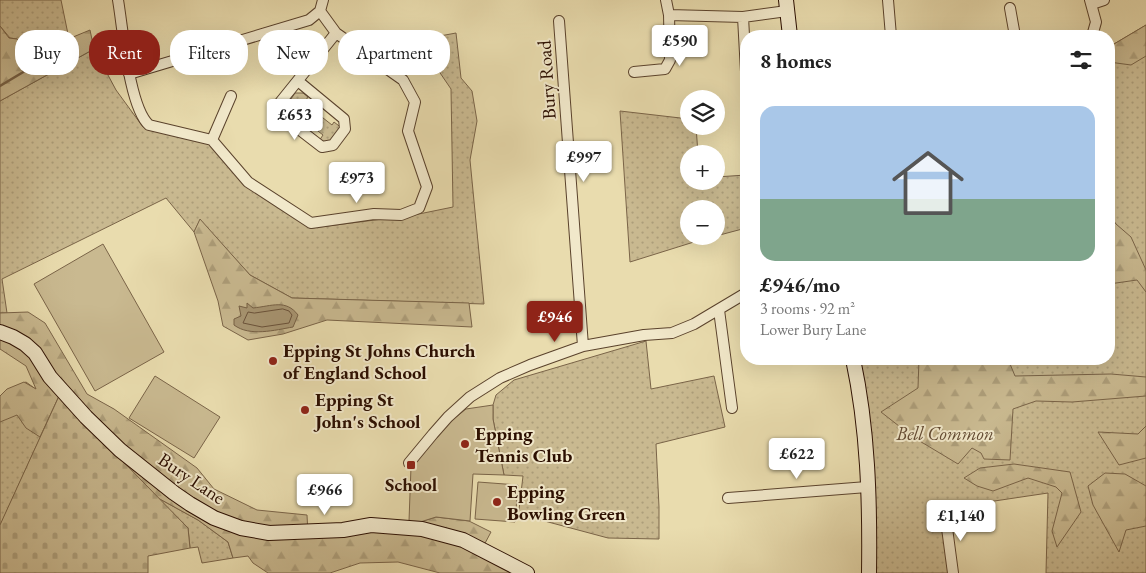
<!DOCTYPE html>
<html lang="en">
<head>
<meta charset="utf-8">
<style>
  body { margin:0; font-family:"EB Garamond",serif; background:#f6f6f6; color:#222; height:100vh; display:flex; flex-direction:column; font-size:19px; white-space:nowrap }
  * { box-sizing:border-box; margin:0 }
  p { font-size:16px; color:#767676 }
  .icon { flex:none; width:28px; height:28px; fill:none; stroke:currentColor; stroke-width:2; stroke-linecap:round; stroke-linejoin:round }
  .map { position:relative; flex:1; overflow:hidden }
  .side { position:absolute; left:740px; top:30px; width:375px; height:335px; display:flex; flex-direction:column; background:#fff; border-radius:20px; box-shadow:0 5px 20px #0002 }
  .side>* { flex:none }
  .hud { position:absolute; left:15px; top:30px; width:475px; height:45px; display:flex; gap:10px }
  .controls { position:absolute; left:680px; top:90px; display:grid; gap:10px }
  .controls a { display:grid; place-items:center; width:45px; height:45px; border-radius:50%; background:#fff; box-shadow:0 5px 20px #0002; font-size:25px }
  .price { position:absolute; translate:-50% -42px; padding:0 11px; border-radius:5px; background:#fff; color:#222; font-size:16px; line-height:32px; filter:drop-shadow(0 1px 2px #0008) }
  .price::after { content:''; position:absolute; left:50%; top:30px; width:15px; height:11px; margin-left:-8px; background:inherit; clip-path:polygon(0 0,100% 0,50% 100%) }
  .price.active { background:#8f2418; color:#fff }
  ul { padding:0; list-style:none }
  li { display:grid; align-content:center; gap:10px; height:265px; padding:0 20px }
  li span { display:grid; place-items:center; height:155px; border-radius:15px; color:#555 }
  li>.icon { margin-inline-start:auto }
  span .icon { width:90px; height:90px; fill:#fffc; stroke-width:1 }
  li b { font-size:21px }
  h2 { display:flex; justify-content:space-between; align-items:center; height:60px; padding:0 20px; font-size:21px }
  .tag { padding:0 18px; border-radius:20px; background:#fff; box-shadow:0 5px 20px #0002; font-size:18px; line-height:45px }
  .tag.active { background:#8f2418; color:#fff }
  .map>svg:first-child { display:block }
  .green { fill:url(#green-dots); stroke:#7a6448 }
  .forest { fill:url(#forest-firs); stroke:#7a6448 }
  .cemetery { fill:url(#cemetery-stones); stroke:#7a6448 }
  .pitch { fill:#c9b990; stroke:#7a6448 }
  .water { fill:#a89673; stroke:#766045 }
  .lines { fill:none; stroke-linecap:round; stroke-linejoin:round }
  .shore { stroke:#6a523a; stroke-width:1 }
  .stream { stroke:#766045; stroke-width:2.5 }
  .minor-casing { stroke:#5a422c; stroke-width:12 }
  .secondary-casing { stroke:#2b0e00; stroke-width:16 }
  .minor { stroke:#f1e8ca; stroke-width:10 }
  .secondary { stroke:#f1e8ca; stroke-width:14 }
  .poi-dot { fill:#8f2418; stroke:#f1e8ca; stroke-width:2 }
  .labels { text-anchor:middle; stroke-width:4; stroke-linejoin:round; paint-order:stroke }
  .street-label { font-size:19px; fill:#2b0e00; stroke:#f1e8ca }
  .poi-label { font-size:19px; font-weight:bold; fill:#2b0e00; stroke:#f1e8ca; text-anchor:start }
  .park-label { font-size:19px; font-style:italic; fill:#624a32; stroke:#f1e8ca }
</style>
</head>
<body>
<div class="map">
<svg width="1146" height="573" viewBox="0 0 1146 573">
  <defs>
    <pattern id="green-dots" width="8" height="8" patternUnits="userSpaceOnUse" patternTransform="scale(1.25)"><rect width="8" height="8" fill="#c9b990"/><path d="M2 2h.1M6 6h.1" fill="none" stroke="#ad9e7a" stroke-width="1.8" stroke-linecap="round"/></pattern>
    <pattern id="forest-firs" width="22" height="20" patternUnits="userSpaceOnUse" patternTransform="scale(1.25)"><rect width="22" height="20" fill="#c9b990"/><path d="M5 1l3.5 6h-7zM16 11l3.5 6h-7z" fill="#ad9e7a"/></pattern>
    <pattern id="cemetery-stones" width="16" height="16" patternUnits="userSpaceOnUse" patternTransform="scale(1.25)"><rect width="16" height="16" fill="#c9b990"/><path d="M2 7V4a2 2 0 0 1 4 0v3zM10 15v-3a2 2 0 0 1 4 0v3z" fill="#ad9e7a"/></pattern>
  </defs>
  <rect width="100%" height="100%" fill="#e9dcae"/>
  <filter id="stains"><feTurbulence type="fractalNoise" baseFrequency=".004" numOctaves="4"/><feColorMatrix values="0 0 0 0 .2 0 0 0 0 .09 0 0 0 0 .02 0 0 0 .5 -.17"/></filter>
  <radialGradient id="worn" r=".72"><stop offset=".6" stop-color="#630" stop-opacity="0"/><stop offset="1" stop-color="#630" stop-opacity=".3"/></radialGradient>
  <path class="green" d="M0 0H61L69 39 32 54 17 39 10 38 0 26Z
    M1146 25V573H1046L1048 493 941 509 949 573H873L857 359H1109V47Z
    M456 33 461 78 472 91 477 121 470 160 484 304 292 298 250 275 200 220 194 232 166 198 2 279 7 313H0V101L94 49 116 90 143 127 211 142 248 187 312 228 414 215 453 207 451 89 434 64 399 56 397 44Z
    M295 93H303L308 97 304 103 332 125 334 122 343 129 332 143 319 141 323 135 295 113 298 109 289 102Z
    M620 111 689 119V126H696L698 154H689V181H716V177L746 175V228L716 236V209H689V236H713L630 262Z
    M646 341 651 389 714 376 725 427 656 444 659 507V539L608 538 537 519 518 518 523 476 504 475 493 419V405L496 395 514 380Z
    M26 382 37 390 59 396 0 526V396L5 391Z
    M158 498 198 520 228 542 233 558 202 563 198 547 190 548 188 528Z"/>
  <path class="forest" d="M1146 25V56L1131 65 1109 62V47Z
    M0 26 9 38 17 39 32 54 90 30 94 49 0 101Z
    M1109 214 1116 224 1131 237 1146 270V292L1137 280 1109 284Z
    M200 219 250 275 292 298 469 303 472 327 327 320 283 334 248 340 223 326 218 301 194 232Z
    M28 312 45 323 87 394 114 409 197 468 214 489 257 510 307 515 308 534 417 523 436 517 469 521 491 532 483 547 518 573H440L398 562 360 563 330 573H268L253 563 248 556 233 558 228 542 198 520 158 498 59 396 40 437 26 428 17 415 0 422V396L7 389 24 382 36 389 26 366 0 349V313Z
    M919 359H1008L1015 376 1111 374 1146 377V396L1072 402 1036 401 1013 409 1010 460 984 459 981 453 972 448 958 464 913 437 881 412 918 388Z
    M1146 426V458L1119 465 1098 432 1138 434Z
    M1014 464 1070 472 1081 512 1057 547 1052 531 1062 493 1056 487 1028 478 993 491 977 486 964 478 980 468Z
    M1105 473 1125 474 1146 486V526L1126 530 1119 552 1093 505 1088 486Z"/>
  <path class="cemetery" d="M59 396 188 528 190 548 148 556V573H0V525Z"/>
  <path class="pitch" d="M103 244 164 352 95 391 34 284Z
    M155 376 220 417 194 458 129 418Z
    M493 405V419L504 475 473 474 470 521 436 517 417 523 409 521 411 467 451 421 466 409Z
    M478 482 518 485 515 522 475 519Z"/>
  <path class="water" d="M247 303 253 308C272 306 286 299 298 315L293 327C275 330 250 337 234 325V319L241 316 239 306 247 308Z"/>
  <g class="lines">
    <path class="shore" d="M283 309 289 311 292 315 289 323 262 327 243 323 248 312 254 313Z"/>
    <path class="stream" d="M0 86 25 71 48 63"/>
    <defs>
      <path id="minor" d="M118 0C123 29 129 107 149 125L212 140 248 182 311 223 374 214 401 215 419 208 427 187 408 131 415 102 403 80 336 33 320 11
        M666 0 669 15 743 17 787 11
        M888 0 891 36
        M1090 0 1096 22 1092 36
        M1092 4 1104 0
        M1010 8 1015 36
        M743 17 746 72
        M559 21 583 346
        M634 72 665 69 670 60 669 15
        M129 74 309 20 320 11 323 0
        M298 81 344 119 345 129 333 145 322 147 274 110 336 33
        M212 140 231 96
        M719 310 732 408
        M409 463 433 434 448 417 470 397 500 378 530 365 583 346 644 335 672 333 694 324 746 293
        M728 498 867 487
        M945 513 953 573"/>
      <path id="secondary" d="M786 0 790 36
        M0 332 13 337 25 344 35 353 50 377 86 417 120 450 174 493 190 504 214 518 241 528 269 533 343 530 371 525 422 529 463 540 527 573
        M853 359C868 429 870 501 869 573"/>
    </defs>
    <use href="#minor" class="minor-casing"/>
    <use href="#secondary" class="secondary-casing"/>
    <use href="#minor" class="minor"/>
    <use href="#secondary" class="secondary"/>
  </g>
  <g class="poi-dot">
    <circle cx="273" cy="361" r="5"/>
    <circle cx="305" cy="410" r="5"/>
    <circle cx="465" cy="444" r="5"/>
    <rect x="406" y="460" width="10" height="10" rx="2.5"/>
    <circle cx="497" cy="502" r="5"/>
  </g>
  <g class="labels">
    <g class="street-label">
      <text transform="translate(546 80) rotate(-94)" y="7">Bury Road</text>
      <text transform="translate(192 478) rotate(34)" y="7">Bury Lane</text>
    </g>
    <g class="poi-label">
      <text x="283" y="357">Epping St Johns Church<tspan x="283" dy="22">of England School</tspan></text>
      <text x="315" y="406">Epping St<tspan x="315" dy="22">John's School</tspan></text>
      <text x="475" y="440">Epping<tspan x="475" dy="22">Tennis Club</tspan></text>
      <text x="411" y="491" text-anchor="middle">School</text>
      <text x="507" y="498">Epping<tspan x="507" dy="22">Bowling Green</tspan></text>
    </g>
    <g class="park-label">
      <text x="945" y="440">Bell Common</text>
    </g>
  </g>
  <rect width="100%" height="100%" filter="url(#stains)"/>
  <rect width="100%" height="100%" fill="url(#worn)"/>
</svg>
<div class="controls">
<a><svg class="icon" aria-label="layers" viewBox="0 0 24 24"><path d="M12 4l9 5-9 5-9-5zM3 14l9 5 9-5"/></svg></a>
<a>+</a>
<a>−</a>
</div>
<b class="price" style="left:680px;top:67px">£590</b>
<b class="price" style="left:295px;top:141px">£653</b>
<b class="price" style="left:584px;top:183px">£997</b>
<b class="price" style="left:357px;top:204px">£973</b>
<b class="price active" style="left:555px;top:343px">£946</b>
<b class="price" style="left:797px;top:480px">£622</b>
<b class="price" style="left:325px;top:516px">£966</b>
<b class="price" style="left:961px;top:542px">£1,140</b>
<div class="hud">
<a class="tag">Buy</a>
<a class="tag active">Rent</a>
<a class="tag">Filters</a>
<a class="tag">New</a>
<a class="tag">Apartment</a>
</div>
<section class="side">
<h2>8 homes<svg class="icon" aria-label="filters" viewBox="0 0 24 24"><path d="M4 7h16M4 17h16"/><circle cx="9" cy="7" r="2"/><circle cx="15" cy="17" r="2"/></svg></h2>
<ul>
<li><span style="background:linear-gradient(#a9c7e8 60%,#7fa58c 0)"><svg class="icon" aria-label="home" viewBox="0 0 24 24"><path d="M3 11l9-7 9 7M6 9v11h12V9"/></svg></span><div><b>£946/mo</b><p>3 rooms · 92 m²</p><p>Lower Bury Lane</p></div></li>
</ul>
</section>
</div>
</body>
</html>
